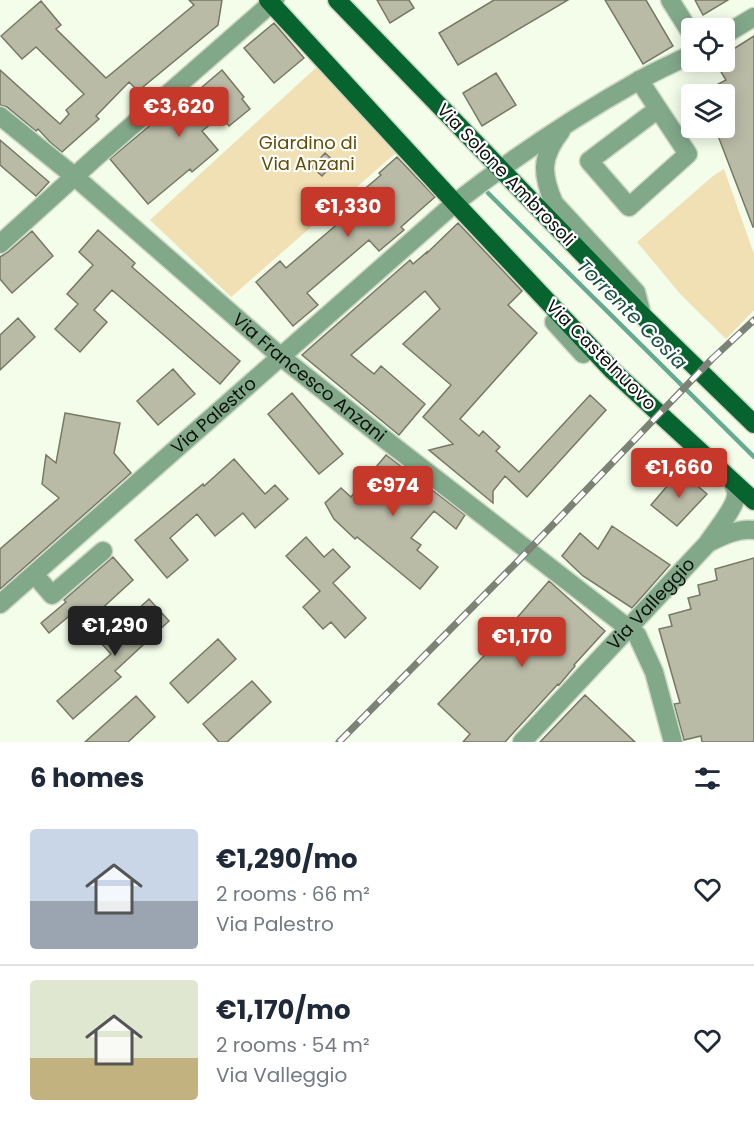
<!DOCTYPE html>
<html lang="en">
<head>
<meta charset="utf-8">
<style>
  body { margin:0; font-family:Poppins,sans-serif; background:#f6f6f7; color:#1f2937; height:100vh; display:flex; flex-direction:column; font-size:22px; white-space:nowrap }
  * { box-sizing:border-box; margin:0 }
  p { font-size:20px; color:#747a83 }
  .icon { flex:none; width:33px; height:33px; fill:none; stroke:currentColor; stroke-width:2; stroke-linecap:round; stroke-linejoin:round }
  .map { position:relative; height:742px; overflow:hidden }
  .side { display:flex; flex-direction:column; background:#fff; flex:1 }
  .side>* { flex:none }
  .fabs { position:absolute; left:681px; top:18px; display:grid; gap:12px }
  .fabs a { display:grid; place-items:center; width:54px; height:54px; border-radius:6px; background:#fff; box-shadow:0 3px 15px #0003; font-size:30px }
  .price { position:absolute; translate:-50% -51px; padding:0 14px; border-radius:6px; background:#c5382a; color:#fff; font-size:20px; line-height:39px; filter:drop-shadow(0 2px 3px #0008) }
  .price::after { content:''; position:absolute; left:50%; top:36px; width:18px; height:14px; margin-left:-9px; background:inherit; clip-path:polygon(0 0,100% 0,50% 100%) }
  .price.active { background:#222; color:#fff }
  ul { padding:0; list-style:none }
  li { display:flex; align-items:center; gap:18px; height:150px; padding:0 30px }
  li+li { border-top:2px solid #e0e1e3 }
  li span { display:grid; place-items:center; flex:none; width:168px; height:120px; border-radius:6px; color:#555 }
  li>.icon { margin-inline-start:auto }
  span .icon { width:72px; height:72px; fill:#fffc; stroke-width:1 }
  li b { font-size:26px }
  h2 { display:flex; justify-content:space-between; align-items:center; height:72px; padding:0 30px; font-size:26px }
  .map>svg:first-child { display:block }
  .green { fill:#f1e0b4 }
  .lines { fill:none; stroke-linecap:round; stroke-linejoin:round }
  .stream { stroke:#67aa94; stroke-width:4.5 }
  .building { fill:#b9bba7; stroke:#777865; stroke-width:1.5 }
  .minor-casing { stroke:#ced7c6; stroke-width:21 }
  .major-casing { stroke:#ced7c6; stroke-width:21 }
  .minor { stroke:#82a88a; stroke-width:18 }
  .major { stroke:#07642f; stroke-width:18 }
  .rail-casing { stroke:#7c8276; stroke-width:7 }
  .rail { stroke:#fff; stroke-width:4.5; stroke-dasharray:14; stroke-linecap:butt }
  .labels { text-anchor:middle; stroke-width:4.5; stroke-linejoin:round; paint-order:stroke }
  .park-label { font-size:18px; fill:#624e07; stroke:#fff }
  .street-label { font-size:18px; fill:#0e110b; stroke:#fff }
  .water-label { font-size:20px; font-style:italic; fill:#1a5142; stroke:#fff }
</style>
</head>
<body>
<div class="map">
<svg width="754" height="742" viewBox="0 0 754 742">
  <rect width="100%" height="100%" fill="#f3fdea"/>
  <path class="green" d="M319 65 398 151 231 297 150 220Z
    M724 169 754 254V310L726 339 681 295 637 242 713 176Z"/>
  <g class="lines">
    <path class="stream" d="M488 193 754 457"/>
  </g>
  <path class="building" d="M189 0H222L218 25 138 91 129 82 96 116 99 119 62 152 50 142 38 129 36 131 7 107 0 105V70L60 124 69 114 66 110 84 94 36 47 22 59 1 36 41 1 61 25 56 29 106 78 194 5Z
    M377 0H409L414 8 390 23Z
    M494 0H568L458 65 439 33Z
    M605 0H646L673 46 643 64Z
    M695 0H728L703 15Z
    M274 23 304 58 274 83 244 48Z
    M754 36V227H753L715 128H724V94H700L726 80 715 62H724V55Z
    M222 70 244 97 242 99 250 109 229 126 221 116 202 131 218 150 192 172 190 169 148 204 110 159 178 102 181 105Z
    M496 73 516 105 482 126 463 93Z
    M0 140 49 182 36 196 0 165Z
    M325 153 335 162 322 176 312 167Z
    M397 157 435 197 401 227 404 230 379 251 369 240 307 293 318 305 293 326 256 282 280 261 286 268 348 215 342 208 381 175 379 173Z
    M458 223 522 291 508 305 537 333 460 419 479 436 483 431 500 447 496 451 519 472 590 395 606 410 527 497 505 476 493 491V503L429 450 453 444 423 417 451 385 403 344 440 309 425 291 351 355 374 374 381 366 425 404 399 435 302 355 410 260 413 264 427 252V253Z
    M98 230 135 263 132 267 240 361 220 384 112 290 94 310 107 322 80 352 55 329 78 304 67 294 93 265 79 252Z
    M32 231 53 256 12 293 0 279V257L8 252Z
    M18 318 35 337 0 370V335Z
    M173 369 195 394 158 425 137 401Z
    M292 393 343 454 319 474 268 414Z
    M65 413 120 423 114 453 131 473 0 589V549L59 498 42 484 46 455 56 463Z
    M386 455 465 515 456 529 434 511 411 538 421 545 417 550 438 567 420 589 357 537 355 539 334 519 325 503 341 488 351 497Z
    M234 459 265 494 275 485 288 499 255 528 243 513 215 536 197 514 170 538 188 560 167 578 135 540 203 484 204 486Z
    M680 471 707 494 677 526 651 505Z
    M612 526 670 565 632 608 583 576 562 556 580 533 598 549Z
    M306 537 324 557 333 549 350 567 333 583 366 618 345 638 331 622 323 629 303 607 320 591 286 556Z
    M113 557 133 580 85 624 74 612 49 633 41 623 66 602 64 600Z
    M754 558V742H702L701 736 684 740 674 704 680 703 659 629 672 626 669 615 691 609 688 598 700 595 698 585 717 580 715 569Z
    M549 581 605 631 574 665 575 666 559 685 558 684 505 742H463L470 734 438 704 503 636 502 635Z
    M149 599 169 621 115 671 121 677 73 719 57 701 111 654 101 643Z
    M218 639 236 659 188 703 170 683Z
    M252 681 271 702 227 742H219L203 724Z
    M585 695 635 742H540Z
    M136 696 155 717 128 742H85Z"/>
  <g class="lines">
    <defs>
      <g id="minor">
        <path d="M670 0 692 35"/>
        <path d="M724 35 754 17"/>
        <path d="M639 80 688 154 629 207 589 161 658 109"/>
        <path id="s1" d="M0 116 74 176 280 356 387 441 637 635 654 672 673 742"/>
        <path d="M561 131C541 157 541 173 554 203L636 292 642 315"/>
        <path d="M0 244 96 157 275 0"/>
        <path d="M554 322 583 354"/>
        <path d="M708 543C722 536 738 528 754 530"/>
        <path d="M35 575 52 595 103 551"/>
        <path id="s2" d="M0 604 455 203C513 158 574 117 638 81 655 71 674 63 692 54"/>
        <path id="s3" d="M522 742 707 544C714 533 735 508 736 496 737 491 734 486 732 482"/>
      </g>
      <path id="major" d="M268 0 455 203 613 371 754 501
        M337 0 642 315 754 424"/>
    </defs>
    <use href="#minor" class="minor-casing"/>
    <use href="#major" class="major-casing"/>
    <use href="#minor" class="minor"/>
    <use href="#major" class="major"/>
    <defs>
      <path id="rail" d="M339 742 518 561 712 359 754 320"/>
    </defs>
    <use href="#rail" class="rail-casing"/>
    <use href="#rail" class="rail"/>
  </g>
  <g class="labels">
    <g class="park-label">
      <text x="308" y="149">Giardino di<tspan x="308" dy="21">Via Anzani</tspan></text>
    </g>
    <g class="street-label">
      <text transform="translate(506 175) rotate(46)" y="6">Via Solone Ambrosoli</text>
      <text transform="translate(601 355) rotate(45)" y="6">Via Castelnuovo</text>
      <text dy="6" stroke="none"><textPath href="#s1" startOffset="405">Via Francesco Anzani</textPath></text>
      <text dy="6" stroke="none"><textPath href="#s2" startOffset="285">Via Palestro</textPath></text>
      <text dy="6" stroke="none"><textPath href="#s3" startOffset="189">Via Valleggio</textPath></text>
    </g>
    <g class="water-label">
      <text transform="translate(632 314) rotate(45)" y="7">Torrente Cosia</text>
    </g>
  </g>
</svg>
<div class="fabs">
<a><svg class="icon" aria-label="locate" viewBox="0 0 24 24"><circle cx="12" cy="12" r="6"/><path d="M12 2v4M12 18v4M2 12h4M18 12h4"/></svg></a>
<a><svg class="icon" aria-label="layers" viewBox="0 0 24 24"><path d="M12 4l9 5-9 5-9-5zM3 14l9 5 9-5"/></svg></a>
</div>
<b class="price" style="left:179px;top:138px">€3,620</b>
<b class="price" style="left:348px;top:238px">€1,330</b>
<b class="price" style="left:679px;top:499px">€1,660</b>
<b class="price" style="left:393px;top:517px">€974</b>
<b class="price active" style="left:115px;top:657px">€1,290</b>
<b class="price" style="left:522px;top:668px">€1,170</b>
</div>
<section class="side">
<h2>6 homes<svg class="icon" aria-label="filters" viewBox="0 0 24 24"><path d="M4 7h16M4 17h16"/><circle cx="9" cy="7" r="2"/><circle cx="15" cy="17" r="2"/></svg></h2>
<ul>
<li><span style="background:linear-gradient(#c9d6e8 60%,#9aa5b1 0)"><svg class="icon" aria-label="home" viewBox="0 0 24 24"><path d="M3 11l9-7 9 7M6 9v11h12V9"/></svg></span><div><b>€1,290/mo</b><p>2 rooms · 66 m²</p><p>Via Palestro</p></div><svg class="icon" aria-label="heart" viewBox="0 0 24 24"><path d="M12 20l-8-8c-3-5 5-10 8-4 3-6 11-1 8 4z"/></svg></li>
<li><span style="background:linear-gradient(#dfe7d0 65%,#c2b280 0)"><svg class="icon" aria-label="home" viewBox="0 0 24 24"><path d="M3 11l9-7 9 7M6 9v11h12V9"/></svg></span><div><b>€1,170/mo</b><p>2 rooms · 54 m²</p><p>Via Valleggio</p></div><svg class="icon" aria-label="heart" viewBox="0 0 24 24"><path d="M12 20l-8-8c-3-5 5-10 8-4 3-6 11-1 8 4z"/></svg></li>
</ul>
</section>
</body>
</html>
